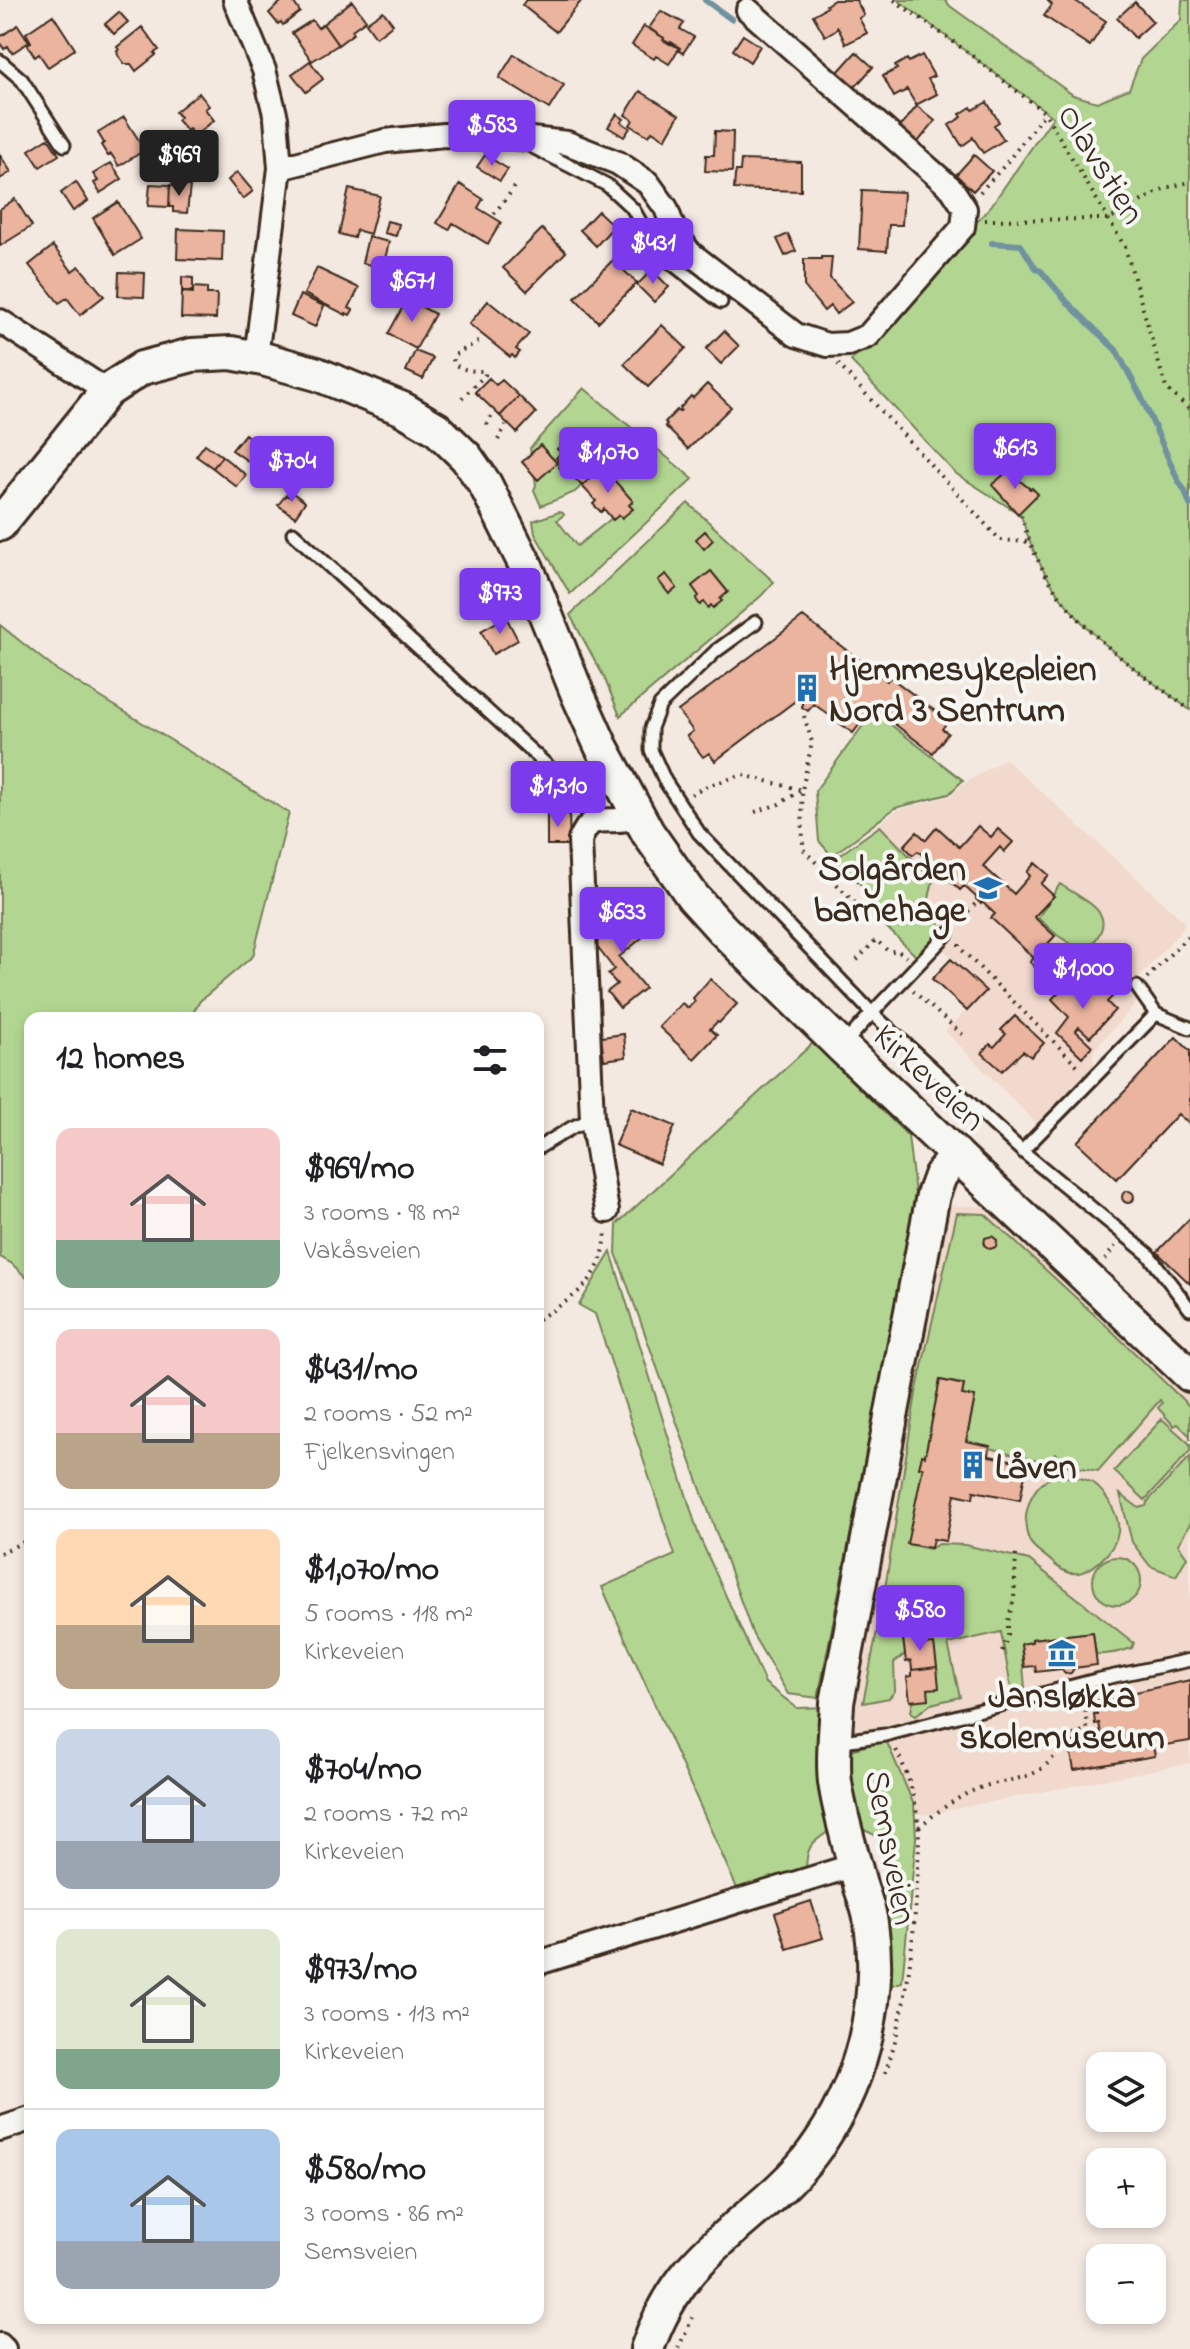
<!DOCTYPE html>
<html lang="en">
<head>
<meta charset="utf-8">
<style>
  body { margin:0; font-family:"Indie Flower",sans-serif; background:#f6f6f6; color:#202124; height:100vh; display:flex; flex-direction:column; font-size:30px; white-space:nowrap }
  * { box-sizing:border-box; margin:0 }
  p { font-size:26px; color:#757577 }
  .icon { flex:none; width:44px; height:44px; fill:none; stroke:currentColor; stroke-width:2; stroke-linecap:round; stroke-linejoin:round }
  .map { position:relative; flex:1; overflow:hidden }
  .panel { position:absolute; left:24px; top:1012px; width:520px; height:1312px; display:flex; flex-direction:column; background:#fff; border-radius:16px; box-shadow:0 4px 12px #0003 }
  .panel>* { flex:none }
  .tools { position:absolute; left:1086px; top:2052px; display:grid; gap:16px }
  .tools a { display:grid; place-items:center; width:80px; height:80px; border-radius:16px; background:#fff; box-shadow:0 4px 12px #0003; font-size:40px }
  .price { position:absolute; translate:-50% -68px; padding:0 18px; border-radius:8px; background:#7c3aed; color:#fff; font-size:26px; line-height:52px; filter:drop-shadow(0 2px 4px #0008) }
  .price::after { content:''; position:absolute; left:50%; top:48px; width:24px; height:18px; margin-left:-12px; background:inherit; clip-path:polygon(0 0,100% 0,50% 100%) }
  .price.on { background:#222; color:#fff }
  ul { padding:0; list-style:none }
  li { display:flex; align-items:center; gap:24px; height:200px; padding:0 32px }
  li+li { border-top:2px solid #e0e0e0 }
  li span { display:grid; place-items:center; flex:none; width:224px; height:160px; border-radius:16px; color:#555 }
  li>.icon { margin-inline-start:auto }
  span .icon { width:96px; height:96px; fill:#fffc; stroke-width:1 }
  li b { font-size:34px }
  h2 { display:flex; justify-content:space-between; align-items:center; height:96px; padding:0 32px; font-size:34px }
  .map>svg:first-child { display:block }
  .built { fill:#f1d9cd }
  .green { fill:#b2d691; stroke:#768058; stroke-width:2 }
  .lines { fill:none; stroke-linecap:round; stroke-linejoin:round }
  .stream { stroke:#70929f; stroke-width:6 }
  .building { fill:#eab49f; stroke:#3b2a1e; stroke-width:2 }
  .lane-casing { stroke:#3b2a1e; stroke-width:17 }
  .street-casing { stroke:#3b2a1e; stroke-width:28 }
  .secondary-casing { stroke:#3b2a1e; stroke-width:38 }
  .path { stroke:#3b2a1e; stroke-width:4; stroke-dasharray:2 6; stroke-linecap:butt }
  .lane { stroke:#f6f6f2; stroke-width:11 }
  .street { stroke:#f6f6f2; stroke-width:22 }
  .secondary { stroke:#f6f6f2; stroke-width:32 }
  .labels { text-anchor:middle; stroke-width:8; stroke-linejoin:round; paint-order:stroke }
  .street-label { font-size:36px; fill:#3b2a1e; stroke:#f6f6f2 }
  .poi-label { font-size:36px; font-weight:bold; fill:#3b2a1e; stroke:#f6f6f2; text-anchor:start }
</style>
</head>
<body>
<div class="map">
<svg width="1190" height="2349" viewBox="0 0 1190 2349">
  <rect width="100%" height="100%" fill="#f4e9e1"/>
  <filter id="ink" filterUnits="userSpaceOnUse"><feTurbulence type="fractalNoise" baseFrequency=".0125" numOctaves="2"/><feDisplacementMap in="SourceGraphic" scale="16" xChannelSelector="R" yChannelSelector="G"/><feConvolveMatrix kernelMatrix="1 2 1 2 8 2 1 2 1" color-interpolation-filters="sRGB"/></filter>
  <g filter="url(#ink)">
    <path class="built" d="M1005 759 1184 921V927L1129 989 1137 1002 1093 1051 1094 1068 1039 1126 945 1031 987 991 943 949 952 939 942 929 917 957 880 921 874 897 834 859 897 810 950 796 961 785Z
      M950 1206H987L1190 1397V1763L924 1815 855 1788 845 1722Z"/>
    <path class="green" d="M898 0H945L950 6 1073 95 1097 102 1129 89 1141 59 1181 20 1182 0H1190V710C1115 654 1047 611 1021 515L955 473 851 361 991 206 1053 117Z
      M584 388 693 479 570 594 535 534 533 521 559 512 563 513 564 515 557 520 577 546 617 514 595 473 575 492 541 506 534 490 536 485 530 448Z
      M688 503 774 582 761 596 620 716 604 677 570 615Z
      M0 625 55 669 289 813 253 956 200 1001 190 1018H30V1281L11 1263 0 1257Z
      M878 715 963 780 949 794 895 808 832 856 819 841 815 791 870 716Z
      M880 826 933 880 929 899 942 929 917 957 880 921 874 897 834 859Z
      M1060 884C1092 905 1124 916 1084 952L1057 935 1038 918Z
      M813 1043 908 1136 916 1202 818 1698 788 1694 753 1635 616 1253 617 1224Z
      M957 1213 985 1214 1112 1331 1190 1407V1440V1436L1178 1424 1174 1426 1158 1408 1162 1403 1160 1400 1098 1471 1067 1465 1055 1453C1051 1457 1049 1459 1044 1461 1040 1462 977 1444 966 1442L975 1398 962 1395 964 1384 940 1380 925 1456H922L919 1467 923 1468 908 1544 930 1549 938 1544 965 1545 1029 1560 1134 1643 1132 1648C1120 1652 1109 1655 1096 1654L1093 1632 1032 1639V1643L1021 1644 1025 1688 1011 1687 1001 1632 948 1644 960 1697 931 1704 916 1715 911 1712 922 1646 921 1636 903 1639 905 1654 894 1663 895 1691 889 1698 863 1703 884 1595 916 1393Z
      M611 1252 699 1536 765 1683 797 1708 829 1707 835 1827C812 1843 806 1843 806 1873L740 1895 602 1587 675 1555 595 1314 579 1305Z
      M1162 1419 1190 1444V1451L1145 1500 1114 1471Z
      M1190 1457V1524L1178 1544 1187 1557 1176 1576 1150 1566 1132 1542 1120 1494 1139 1508 1146 1506 1148 1501Z
      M1052 1477C1066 1477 1082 1475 1094 1484 1106 1493 1121 1518 1118 1532 1117 1540 1112 1548 1107 1554 1089 1574 1071 1582 1051 1561 1044 1554 1033 1549 1029 1540 1020 1518 1030 1486 1052 1477Z
      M1093 1581a24 24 0 1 1 48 0a24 24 0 1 1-48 0Z
      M886 1740 914 1805 915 1819 916 1839 902 1982 882 1988 879 1898 890 1880 891 1858 886 1846 877 1836 858 1827 844 1760 851 1750Z"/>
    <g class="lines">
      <path class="stream" d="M705 0 731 19
        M992 243 1021 245 1036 269 1041 271 1068 303 1116 350 1141 396 1178 480 1185 491 1190 505"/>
    </g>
    <path class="building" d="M283 0H292L300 12 283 25 281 22 278 24 269 13Z
      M526 0H582L556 32 522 5Z
      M834 0H856L864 15 859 18 867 33 846 44 837 26V29L825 36 813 15 827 7 826 5Z
      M1074 0 1106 21 1090 46 1044 16 1052 5 1047 0Z
      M352 1 366 20 352 30 354 33 338 45 323 24Z
      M1135 2 1153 22 1135 38 1117 18Z
      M383 11 393 24 376 37 366 23Z
      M661 11 684 23 680 29 694 37 683 53 678 50 680 48 663 40 664 38 649 28Z
      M119 12 128 22 114 34 105 24Z
      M53 15 75 49 48 67 39 54 35 57 27 44 31 42 26 33Z
      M312 20 318 28 323 24 338 45 312 61 292 33Z
      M18 25 29 42 12 53 8 46 4 49 0 43V37Z
      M644 26 664 38 663 40 670 44 671 42 680 48 669 64 656 56 654 59 632 45Z
      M142 27 159 50 154 53 156 55 136 71 131 64H125L118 55 117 51 119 50 117 47Z
      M743 35 760 46 750 62 733 50Z
      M856 52 873 67 855 87 838 72Z
      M514 54 564 85 549 109 499 78Z
      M922 55 934 76 928 79 937 94 916 105 906 88 907 90 894 97 883 76 897 69 895 66 907 59 909 62Z
      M310 61 323 79 306 92 292 74Z
      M640 91 679 115 665 139 652 131 649 136 630 125 633 120 625 115Z
      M199 93 209 106 205 109 214 120 195 136 189 129 187 131 177 120 180 117 175 112Z
      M987 102 999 122 994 125 1004 140 983 153 972 136 973 138 962 146 949 125 962 117 960 114 971 107 973 110Z
      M917 106 935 121 918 142 900 127Z
      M617 114 624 119 621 122 630 128 624 137 608 127Z
      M124 117 145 150 119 166 111 154 108 156 101 145 104 143 98 133Z
      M715 131 733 132 732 172 705 171 706 155H714Z
      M48 138 59 155 40 167 29 150Z
      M0 155 11 172 0 179Z
      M485 155 508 169 500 181 477 167Z
      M974 155 992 171 973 191 956 175Z
      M741 160 801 162V191L734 189 735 176 736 171H740Z
      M111 163 122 179 100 193 94 183 98 181 93 174Z
      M237 172 253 191 243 199 228 180Z
      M76 182 88 201 73 211 61 193Z
      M150 184 170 185 169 207 148 206Z
      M460 184 483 199 478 208 501 222 488 244 453 223 449 230 437 223Z
      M170 185 190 186 187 213 173 212V207H169Z
      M349 189 380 196 370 234 356 230 354 238 339 234Z
      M862 190 904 192 902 225H889L887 251 859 249Z
      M15 199 32 226 0 246V209Z
      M118 202 141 239 115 255 93 218Z
      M598 211 614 226 596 246 580 230Z
      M387 221 399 224 396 236 384 233Z
      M178 229 223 231 222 261 177 259Z
      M542 229 566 252 527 291 503 268Z
      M788 234 796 251 785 256 777 239Z
      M368 237 389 242 383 268 362 263Z
      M53 246 72 271 79 266 104 296 80 315 67 298 59 303 29 265Z
      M821 257H832L830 278 852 302 836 314 830 306 824 311 804 286V259H821Z
      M613 260 637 283 598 322 575 298Z
      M317 268 359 288 349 308 353 310 350 315 346 313V315L304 294Z
      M652 270 669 287 654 302 637 285Z
      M119 272 145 273 144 297 118 296Z
      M182 277 193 278V291H182Z
      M193 287 207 288V294H217L216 319 181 318 182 292 193 293Z
      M300 295 324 306 315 327 291 316Z
      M407 299 435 314 416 349 388 334Z
      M488 301 529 334 516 349 520 352 515 358 512 355 510 357 469 324Z
      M662 325 686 348 648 387 624 364Z
      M724 331 739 346 721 364 706 349Z
      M415 351 433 358 423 379 406 371Z
      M489 378 496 385 502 380 519 396 500 416 475 392Z
      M707 384 731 407 688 449 665 426 667 424 665 422 677 410 679 412 681 410 680 408 691 396 693 398Z
      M519 396 536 413 517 433 500 416Z
      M245 434 260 446 266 439 274 445 277 441 288 450 284 454 289 457 272 478 232 450Z
      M578 437 589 449 587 451 602 467 582 486 568 471 565 474 558 466 560 463 556 458 561 453 557 449 566 441 569 445Z
      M205 444 222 456 213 468 196 456Z
      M540 445 557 463 538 480 522 462Z
      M222 456 246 475 237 487 213 468Z
      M602 467 633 501 629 505 633 509 622 518 619 515 613 520 604 509 601 512 593 504 596 501 582 486Z
      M1010 469 1019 480 1030 489 1032 488 1038 494 1018 514 992 485Z
      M293 493 305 502 295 517 278 505 286 495 290 497Z
      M705 531 713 540 704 549 696 539Z
      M711 571 728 592 720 599 722 601 713 608 711 605 708 608 704 602 700 605 696 599 699 596 692 586Z
      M666 574 677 588 669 594 658 580Z
      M506 617 518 640 493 654 481 631Z
      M803 617 887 681 890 677 948 721 942 729 948 733 933 753 880 713 869 712 853 733 814 704 808 711 802 707V696L715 761 709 753 703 757 687 736 693 731 678 711Z
      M547 813H569L570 845H547Z
      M978 826 991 837 998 829 1013 842 1004 852 1000 847 983 866 1014 894 1030 876 1027 872 1035 863 1049 875 1041 884 1054 896 1034 917 1055 936 1043 949 1052 957 1039 971 1030 962 1034 958 991 918 995 914 982 902 981 904 976 899 977 898 964 886 960 890 918 851 913 855 904 846 917 832 926 840 937 827 959 847Z
      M633 911 650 931 619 957 645 988 620 1008 607 992 617 984 608 974 614 969 594 943 612 930 604 921 614 913 621 922Z
      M951 959 986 991 967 1011 932 979Z
      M1081 978 1089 986 1097 978 1114 995 1107 1002 1115 1010 1090 1037 1079 1027 1076 1031 1092 1046 1082 1057 1057 1033 1069 1017 1052 999 1070 980 1075 985Z
      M710 979 737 1004 719 1023 717 1022 710 1029 717 1035 694 1059 659 1027 682 1003 688 1008 695 1001 693 998Z
      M1015 1016 1044 1043 1031 1057 1023 1051 1002 1071 982 1053 990 1044 994 1047 1006 1034 1001 1030Z
      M624 1034 626 1057 604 1060 601 1037Z
      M1176 1037 1190 1051V1125L1178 1114 1117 1179 1077 1142Z
      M631 1108 675 1126 659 1164 615 1145Z
      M1122 1197a6 6 0 1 1 12 0a6 6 0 1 1-12 0Z
      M1190 1218V1284L1157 1252Z
      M992 1236 997 1240 996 1247 990 1249 984 1245 985 1238Z
      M940 1380 964 1385 962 1395 975 1397 966 1441 990 1446 989 1456 1027 1463 1020 1500 974 1491 973 1498 955 1494 946 1541 933 1539 931 1548 907 1544 923 1467H919L922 1455 925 1456Z
      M1093 1632 1097 1665 1074 1668 1071 1673 1065 1674 1061 1669 1036 1672 1035 1666 1024 1667 1021 1644 1032 1642V1639Z
      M922 1636 923 1645 934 1644 937 1667 912 1670 911 1661 906 1662 903 1638Z
      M937 1667 939 1688 928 1689 929 1699 910 1701 907 1677 912 1676V1670Z
      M1190 1680V1741L1153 1747 1155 1756 1074 1770 1069 1743 1095 1737 1094 1734 1101 1733 1099 1723 1095 1724 1094 1714H1097L1095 1701Z
      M811 1901 823 1938 787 1949 775 1913Z"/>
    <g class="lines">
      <defs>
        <path id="lane" d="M0 61 22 80 64 145
          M527 144 607 185 633 209 651 241 665 258 721 302
          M293 533 563 780 598 819
          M756 622 716 651 660 705 651 728V750L665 781 699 833 872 1013 845 1043
          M947 934 872 1013 1022 1151 1148 1254 1190 1309
          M1156 1014 1190 1028
          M538 1148 573 1127 592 1119
          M1022 1151 1156 1014 1137 987
          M836 1742 885 1735 1096 1680 1190 1660"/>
        <path id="street" d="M235 0 264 70 276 118 280 168 256 357
          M280 168 385 141 444 135 513 137 567 143 618 163 648 183 666 208 675 233 690 253 796 335 827 345 848 344 868 336 963 227 965 209 952 189 748 10
          M0 321 107 391
          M607 1211 592 1119 580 840C590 817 595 821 618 820 625 820 632 818 639 817
          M538 1963 855 1865
          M0 2129 30 2119
          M0 2345 4 2349"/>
        <path id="secondary" d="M0 524 107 391 142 368 192 355 231 353 263 359 317 374 403 409 437 429 466 457 485 484 527 568 578 695 601 746 648 833 693 897 722 929 842 1047 1190 1375
          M647 2349C657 2320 671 2294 691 2270 728 2227 779 2198 813 2152 860 2089 883 2002 871 1923 869 1911 865 1899 861 1888 852 1853 840 1817 835 1782 832 1756 836 1728 837 1703L933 1195 940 1176 956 1154"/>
      </defs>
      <use href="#lane" class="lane-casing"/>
      <use href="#street" class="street-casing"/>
      <use href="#secondary" class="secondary-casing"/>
      <path class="path" d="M894 0 958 45 1045 113 1125 247 1166 388 1190 410
        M980 192 1004 166 1045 113
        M494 214 517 184
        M985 220 1110 219 1165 188 1190 182
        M838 364 1000 540 1028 542
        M462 398 485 375V371C472 371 463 371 453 363V357L459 352 482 340
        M487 425 493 412
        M498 440 506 425
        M1021 515C1047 611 1115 654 1190 710
        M804 716 812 742 802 790 803 849 855 903
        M691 794 709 785 743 775 802 790
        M755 812 779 804 802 790
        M957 923 978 901
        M959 944V947L1081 1069
        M857 960 876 940 889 952 897 950 906 957
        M1147 978 1190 934
        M913 991 964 1036
        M1105 1260 1115 1246
        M538 1319C577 1296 605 1278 606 1229
        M0 1553 30 1539
        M1002 1651 1008 1635V1621L1014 1599 1016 1554
        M919 1827C938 1811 958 1796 982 1787 1002 1780 1023 1781 1041 1769 1063 1753 1056 1739 1087 1730L1085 1706 1087 1696
        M885 2073C910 2004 916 1916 919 1842 919 1808 910 1776 894 1746
        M678 2348 695 2313"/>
      <use href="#lane" class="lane"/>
      <use href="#street" class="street"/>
      <use href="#secondary" class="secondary"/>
    </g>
  </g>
  <defs>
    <symbol id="building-bare" viewBox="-9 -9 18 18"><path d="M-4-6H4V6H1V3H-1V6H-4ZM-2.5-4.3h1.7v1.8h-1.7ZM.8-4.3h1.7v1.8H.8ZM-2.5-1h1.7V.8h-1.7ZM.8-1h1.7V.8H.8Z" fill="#1f6fb2" stroke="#f6f6f2" stroke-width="2.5" paint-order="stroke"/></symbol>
    <symbol id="school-bare" viewBox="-9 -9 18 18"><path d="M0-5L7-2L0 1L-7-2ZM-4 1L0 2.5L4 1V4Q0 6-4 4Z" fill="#1f6fb2" stroke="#f6f6f2" stroke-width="2.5" paint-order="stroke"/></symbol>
    <symbol id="museum-bare" viewBox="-9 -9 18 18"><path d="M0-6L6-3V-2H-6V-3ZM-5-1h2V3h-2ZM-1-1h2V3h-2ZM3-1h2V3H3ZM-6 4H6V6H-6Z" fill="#1f6fb2" stroke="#f6f6f2" stroke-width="2.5" paint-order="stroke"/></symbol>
  </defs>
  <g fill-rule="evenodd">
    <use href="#building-bare" x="787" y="668" width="40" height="40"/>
    <use href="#school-bare" x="968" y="868" width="40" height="40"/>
    <use href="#building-bare" x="953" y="1445" width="40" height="40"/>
    <use href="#museum-bare" x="1042" y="1633" width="40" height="40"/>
  </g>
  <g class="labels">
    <g class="street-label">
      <text transform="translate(1103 163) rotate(58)" y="13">Olavstien</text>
      <text transform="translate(931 1076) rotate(43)" y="13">Kirkeveien</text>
      <text transform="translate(893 1847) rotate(79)" y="13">Semsveien</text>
    </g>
    <g class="poi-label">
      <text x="829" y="680">Hjemmesykepleien<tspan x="829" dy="41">Nord 3 Sentrum</tspan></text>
      <text x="966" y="880" text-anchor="end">Solgården<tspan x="966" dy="41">barnehage</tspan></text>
      <text x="995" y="1478">Låven</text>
      <text x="1062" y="1707" text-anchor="middle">Jansløkka<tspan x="1062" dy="41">skolemuseum</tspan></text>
    </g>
  </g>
</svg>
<div class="tools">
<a><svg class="icon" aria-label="layers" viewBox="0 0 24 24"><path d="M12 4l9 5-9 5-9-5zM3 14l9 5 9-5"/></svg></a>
<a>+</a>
<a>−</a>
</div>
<b class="price" style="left:492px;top:168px">$583</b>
<b class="price on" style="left:179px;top:198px">$969</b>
<b class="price" style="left:653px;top:286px">$431</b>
<b class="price" style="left:412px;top:324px">$671</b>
<b class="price" style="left:1015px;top:491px">$613</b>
<b class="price" style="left:608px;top:495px">$1,070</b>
<b class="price" style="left:292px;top:504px">$704</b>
<b class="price" style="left:500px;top:636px">$973</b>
<b class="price" style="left:558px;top:829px">$1,310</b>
<b class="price" style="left:622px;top:955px">$633</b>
<b class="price" style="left:1083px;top:1011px">$1,000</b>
<b class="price" style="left:920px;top:1653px">$580</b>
<section class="panel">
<h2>12 homes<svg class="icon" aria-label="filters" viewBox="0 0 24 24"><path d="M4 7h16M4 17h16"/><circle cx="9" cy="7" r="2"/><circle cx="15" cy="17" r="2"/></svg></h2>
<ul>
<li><span style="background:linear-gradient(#f6c9c9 70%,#7fa58c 0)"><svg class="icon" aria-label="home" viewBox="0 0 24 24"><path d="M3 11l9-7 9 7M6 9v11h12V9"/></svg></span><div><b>$969/mo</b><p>3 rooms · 98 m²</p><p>Vakåsveien</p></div></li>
<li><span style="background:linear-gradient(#f6c9c9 65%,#b9a48a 0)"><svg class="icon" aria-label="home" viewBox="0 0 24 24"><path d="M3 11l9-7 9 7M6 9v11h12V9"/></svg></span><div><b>$431/mo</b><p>2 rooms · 52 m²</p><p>Fjelkensvingen</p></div></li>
<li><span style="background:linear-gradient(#ffd9b3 60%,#b9a48a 0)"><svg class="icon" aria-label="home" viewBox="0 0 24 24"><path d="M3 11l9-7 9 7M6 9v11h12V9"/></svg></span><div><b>$1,070/mo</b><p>5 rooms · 118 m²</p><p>Kirkeveien</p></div></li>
<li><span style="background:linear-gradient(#c9d6e8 70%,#9aa5b1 0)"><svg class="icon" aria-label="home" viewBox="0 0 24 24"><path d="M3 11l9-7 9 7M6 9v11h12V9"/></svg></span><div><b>$704/mo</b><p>2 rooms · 72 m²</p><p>Kirkeveien</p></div></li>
<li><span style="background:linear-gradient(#dfe7d0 75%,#7fa58c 0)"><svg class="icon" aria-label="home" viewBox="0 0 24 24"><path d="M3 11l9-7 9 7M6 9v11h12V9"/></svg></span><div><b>$973/mo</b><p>3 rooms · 113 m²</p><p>Kirkeveien</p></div></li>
<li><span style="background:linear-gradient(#a9c7e8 70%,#9aa5b1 0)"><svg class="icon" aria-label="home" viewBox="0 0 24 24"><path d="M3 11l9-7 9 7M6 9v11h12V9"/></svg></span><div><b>$580/mo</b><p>3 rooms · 86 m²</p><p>Semsveien</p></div></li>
</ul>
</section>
</div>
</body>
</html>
